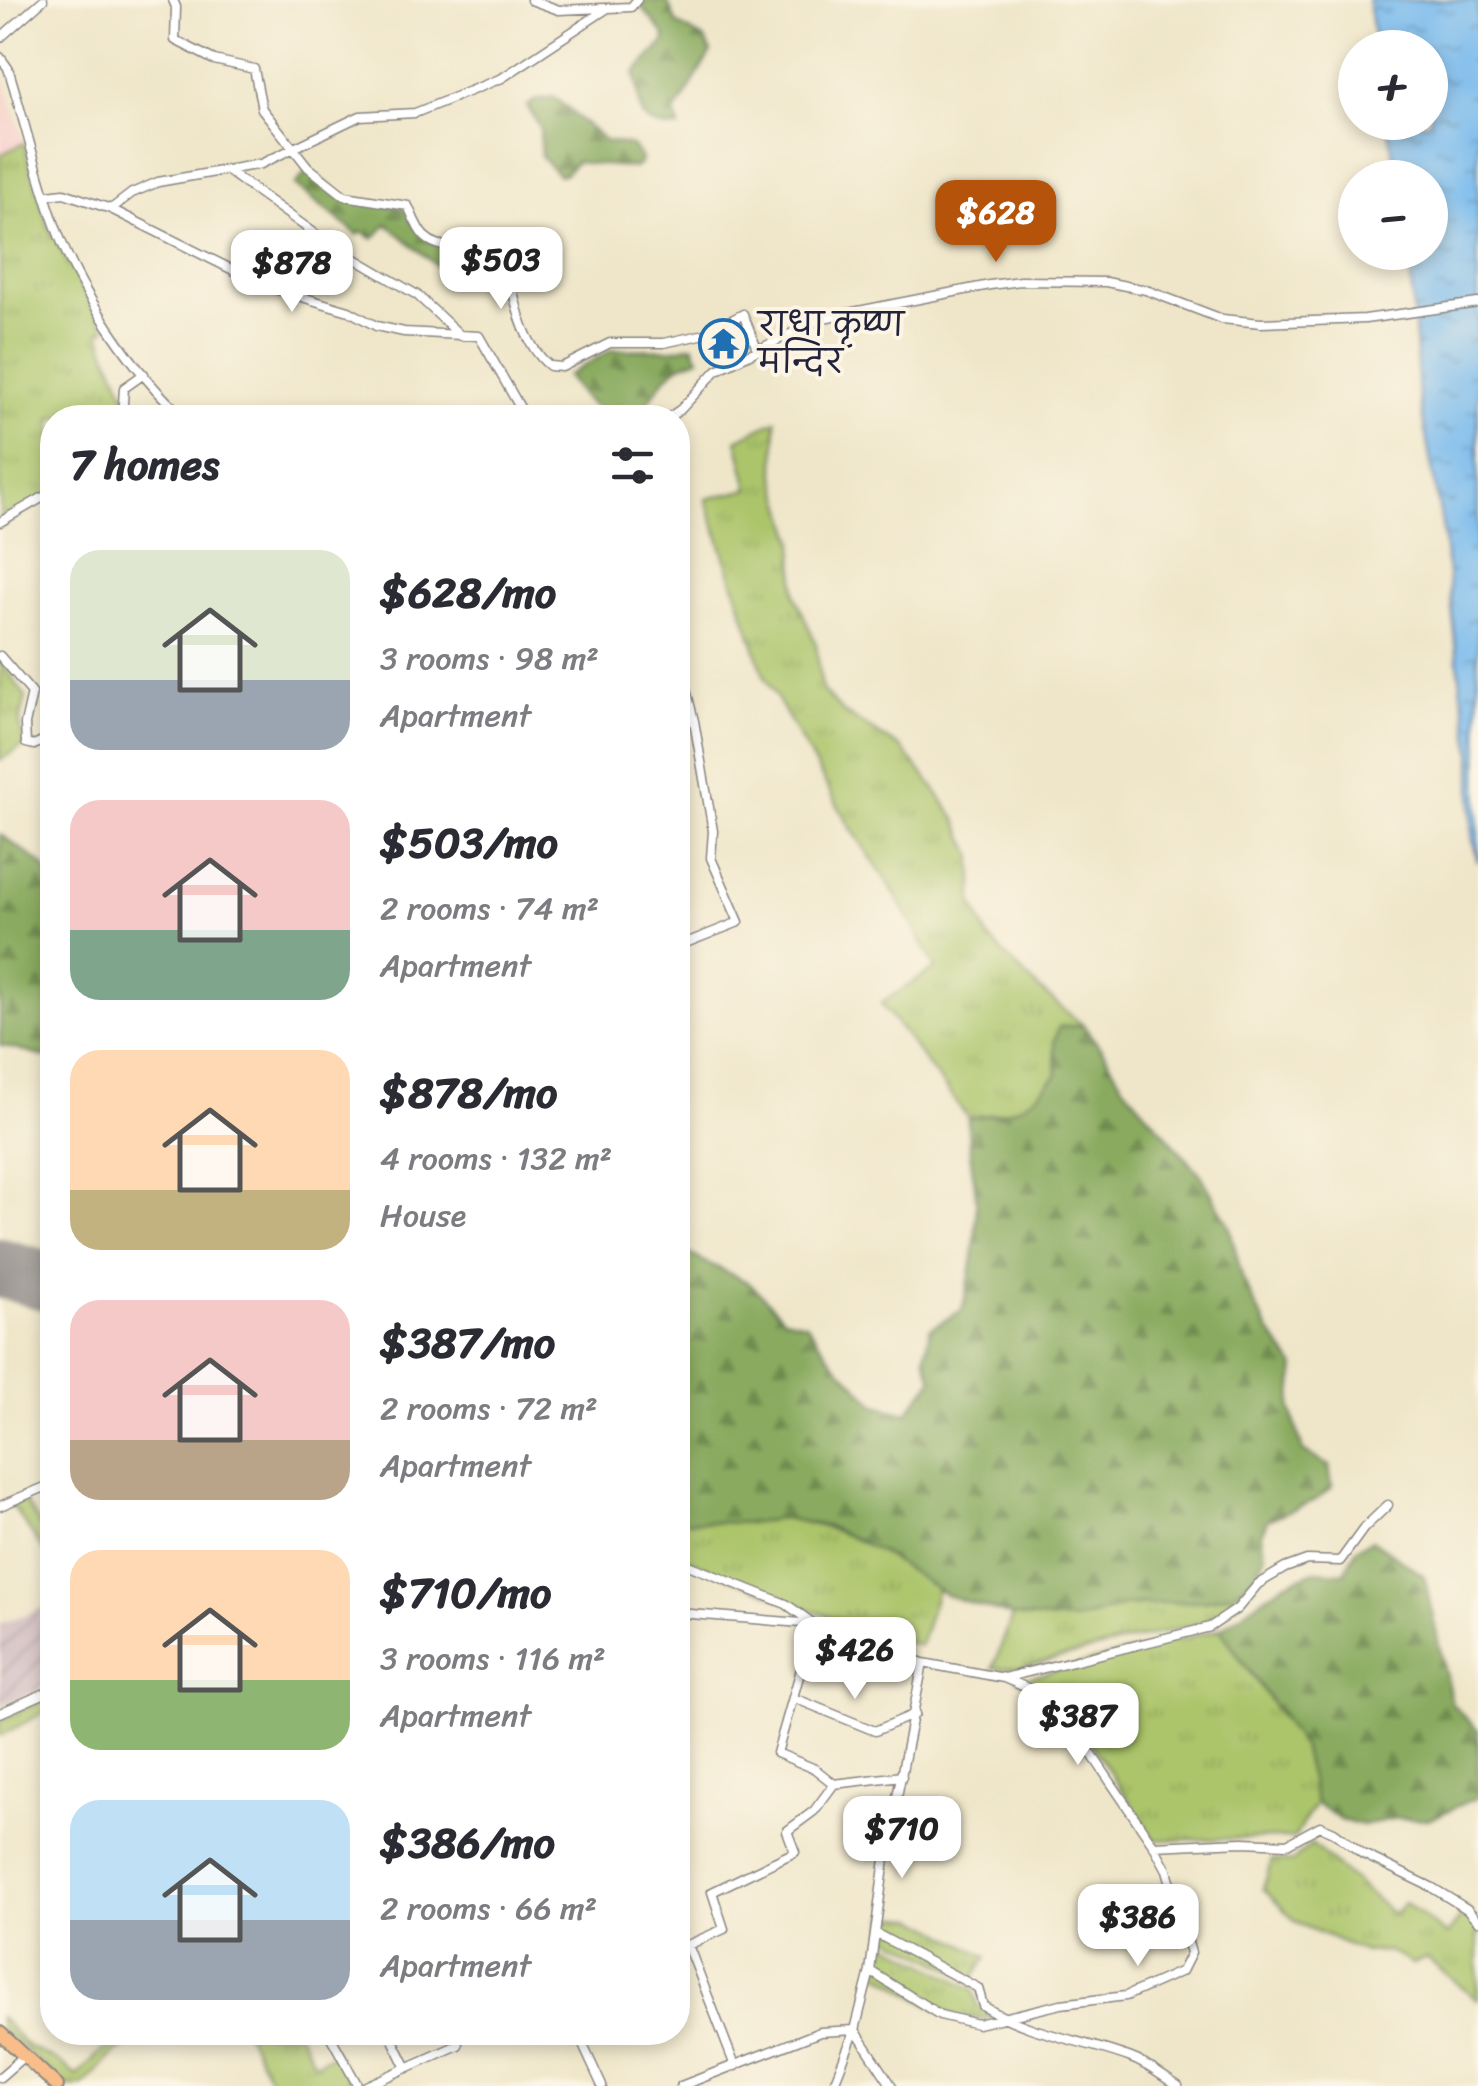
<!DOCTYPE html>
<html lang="en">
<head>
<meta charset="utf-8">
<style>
  body { margin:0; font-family:Sriracha,"Playpen Sans Deva",sans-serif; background:#f7f7f7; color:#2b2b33; height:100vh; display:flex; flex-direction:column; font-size:38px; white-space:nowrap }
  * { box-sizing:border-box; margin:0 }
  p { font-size:32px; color:#7c7c81 }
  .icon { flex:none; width:55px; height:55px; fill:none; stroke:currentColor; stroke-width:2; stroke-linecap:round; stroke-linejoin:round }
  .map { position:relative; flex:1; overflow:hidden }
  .sheet { position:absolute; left:40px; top:405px; width:650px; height:1640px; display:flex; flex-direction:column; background:#fff; border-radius:40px; box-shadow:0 5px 15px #0003 }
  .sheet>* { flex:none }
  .fabs { position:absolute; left:1338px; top:30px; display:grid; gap:20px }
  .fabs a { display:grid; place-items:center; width:110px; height:110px; border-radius:50%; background:#fff; box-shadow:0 5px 15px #0003; font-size:50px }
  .price { position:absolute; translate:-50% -85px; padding:0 22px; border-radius:20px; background:#fff; color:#222; font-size:32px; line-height:65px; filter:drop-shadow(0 2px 5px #0008) }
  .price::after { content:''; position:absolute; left:50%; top:60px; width:30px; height:22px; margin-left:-15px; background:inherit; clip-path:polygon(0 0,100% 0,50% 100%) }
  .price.active { background:#b45309; color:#fff }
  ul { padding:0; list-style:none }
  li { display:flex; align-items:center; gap:30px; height:250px; padding:0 30px }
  li span { display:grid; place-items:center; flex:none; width:280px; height:200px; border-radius:30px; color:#555 }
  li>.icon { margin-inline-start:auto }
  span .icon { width:120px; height:120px; fill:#fffc; stroke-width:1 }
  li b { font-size:42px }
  h2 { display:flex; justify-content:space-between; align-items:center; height:120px; padding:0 30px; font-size:42px }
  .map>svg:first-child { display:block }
  .built { fill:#f7d0cb }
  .industrial { fill:url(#industrial-furrows) }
  .grass { fill:url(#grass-tufts); stroke:#677453; stroke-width:2.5 }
  .forest { fill:url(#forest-firs); stroke:#56664d; stroke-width:2.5 }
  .water { fill:url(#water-ripples); stroke:#4d6e94; stroke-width:2.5 }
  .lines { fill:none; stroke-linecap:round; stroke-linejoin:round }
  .runway { stroke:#888482; stroke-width:60 }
  .minor-casing { stroke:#888482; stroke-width:11 }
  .primary-casing { stroke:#888482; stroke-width:16 }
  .minor { stroke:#fff; stroke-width:8 }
  .primary { stroke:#f8bd88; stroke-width:12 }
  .labels { text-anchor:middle; stroke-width:8; stroke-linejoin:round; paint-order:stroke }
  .poi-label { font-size:32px; fill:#22223b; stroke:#fcf5e5; text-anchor:start }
</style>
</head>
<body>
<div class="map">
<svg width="1478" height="2086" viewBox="0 0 1478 2086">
  <defs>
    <pattern id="industrial-furrows" width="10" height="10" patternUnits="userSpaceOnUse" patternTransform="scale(2.5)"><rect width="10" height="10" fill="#d2bec2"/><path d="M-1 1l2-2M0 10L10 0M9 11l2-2" fill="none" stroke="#b4a3a8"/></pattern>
    <pattern id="grass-tufts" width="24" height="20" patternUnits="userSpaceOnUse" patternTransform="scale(2.5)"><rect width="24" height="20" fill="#acc56b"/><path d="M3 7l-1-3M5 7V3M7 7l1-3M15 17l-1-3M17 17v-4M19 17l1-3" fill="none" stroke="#94a95e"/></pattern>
    <pattern id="forest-firs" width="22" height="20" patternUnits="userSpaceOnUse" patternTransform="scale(2.5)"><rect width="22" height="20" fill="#89aa5f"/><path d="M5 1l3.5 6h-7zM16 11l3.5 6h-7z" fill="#708a50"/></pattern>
    <pattern id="water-ripples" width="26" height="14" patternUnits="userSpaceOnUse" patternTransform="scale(2.5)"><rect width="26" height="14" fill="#78baed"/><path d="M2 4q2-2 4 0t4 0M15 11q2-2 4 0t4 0" fill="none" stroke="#6297c1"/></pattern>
  </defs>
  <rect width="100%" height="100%" fill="#fcf5e5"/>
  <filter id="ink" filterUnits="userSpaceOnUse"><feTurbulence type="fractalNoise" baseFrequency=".01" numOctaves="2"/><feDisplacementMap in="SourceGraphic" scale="20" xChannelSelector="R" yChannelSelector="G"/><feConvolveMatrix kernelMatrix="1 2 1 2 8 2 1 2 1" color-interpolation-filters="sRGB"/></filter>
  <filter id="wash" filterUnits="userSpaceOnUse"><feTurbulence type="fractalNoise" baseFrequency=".0048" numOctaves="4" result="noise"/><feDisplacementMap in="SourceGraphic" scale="40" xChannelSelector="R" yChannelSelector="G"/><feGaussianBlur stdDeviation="2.25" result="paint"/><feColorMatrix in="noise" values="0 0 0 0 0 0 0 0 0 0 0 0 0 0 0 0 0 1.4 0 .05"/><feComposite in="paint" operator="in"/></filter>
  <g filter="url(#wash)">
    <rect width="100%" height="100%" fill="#efe6c9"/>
    <path class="built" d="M0 68 24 143 0 155Z"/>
    <path class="industrial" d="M52 1605V1684L0 1707V1624Z"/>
    <path class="grass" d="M24 143 48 226 106 329 100 332C106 361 130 390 128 417L52 418V494L0 526V155Z
      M776 420 775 475 794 540 795 595 816 644 822 690 843 712 901 748 932 785 957 821 973 855V904L989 939 1039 989 1083 1025 1059 1028 1054 1042 1057 1074C1025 1111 1014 1111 968 1118L881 1003 936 968 892 889 849 825 764 675 706 499 749 489 737 440Z
      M0 660 26 697 20 723 25 745 0 760Z
      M23 1499 45 1532 52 1556 45 1553 11 1504Z
      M784 1518C819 1525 852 1534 882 1553 901 1565 918 1577 938 1587L920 1646 804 1608 678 1555V1521L755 1523Z
      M1257 1575 1239 1600 1204 1622 1020 1668H993L1012 1616 1073 1621 1123 1606 1208 1600 1234 1593Z
      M1220 1629 1302 1746 1316 1803 1294 1838 1155 1840 1090 1742 1072 1703 1018 1680Z
      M52 1695V1708L0 1736V1721Z
      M1311 1844 1394 1915 1405 1903 1447 1935 1467 1909 1478 1923V2000L1426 1958 1413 1964 1387 1951 1365 1952 1297 1923 1263 1889 1272 1860 1292 1862Z
      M886 1916 916 1918 987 1957 973 1979 885 1935Z
      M883 1941 973 1989 978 2007 995 2017C951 2027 912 1994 877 1972Z
      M0 2017 27 2046 56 2060 77 2076C103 2049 114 2033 154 2033L118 2050 83 2086H66L0 2029Z
      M246 2033H298L315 2063 336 2053 352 2086H267L272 2083Z"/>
    <path class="forest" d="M646 0H667L677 24 705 40 711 52 675 113 679 128C632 129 643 108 635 73L664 42 665 36 641 6Z
      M554 97 605 141 632 146 641 158 640 164 634 168 576 162 564 174 558 175 541 156 540 127 527 106 536 100Z
      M308 170 344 198 405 208C424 246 434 246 474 251L472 261 437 266 387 224 373 239 362 231 358 235 295 185Z
      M693 345 699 358C693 361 683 363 677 367 663 377 654 396 642 409 615 438 581 397 567 376L611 350 674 349Z
      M0 834 43 865 52 879V1059L0 1045Z
      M1083 1025 1105 1054 1123 1085 1201 1175 1229 1225 1243 1280 1266 1326 1295 1367 1291 1409 1303 1451 1329 1466 1332 1487 1314 1501 1267 1520 1261 1536 1265 1556 1257 1575 1234 1593 1208 1600 1123 1606 1073 1621 1012 1616 946 1595 881 1552 829 1527 784 1518 755 1523 678 1521V1242L680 1250 750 1283 784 1318 806 1323 833 1361 876 1405 907 1413 933 1379 925 1357 930 1329 962 1310C972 1273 978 1237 976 1198 974 1170 967 1149 968 1118 1014 1111 1025 1111 1057 1074L1054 1042 1059 1027Z
      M1372 1540 1424 1576 1452 1704 1478 1730V1797L1430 1819 1397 1818 1363 1825 1340 1820 1316 1803 1302 1746 1220 1629 1285 1583 1315 1571 1344 1573 1357 1548Z"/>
    <path class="water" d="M1368 0H1478V863L1472 836V752L1461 687 1442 524 1419 398 1409 253 1430 252V178L1397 177 1387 123 1430 122V48L1375 47Z"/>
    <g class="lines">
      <path class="runway" d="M0 1268 52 1282"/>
    </g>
  </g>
  <g filter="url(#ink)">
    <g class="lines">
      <defs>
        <path id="minor" d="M173 0 176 7 175 40 214 60 254 69 262 109 308 167 345 196 408 206C412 214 417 229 424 236 440 252 470 247 489 242L505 250C512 287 519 342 550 366L562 367 610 343H664L705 334 743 314 758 351
          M531 0 559 10 605 8
          M0 38 43 0
          M0 57 8 68C24 119 36 172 54 222 75 284 134 375 185 418
          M228 171 328 243 417 295 461 336
          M47 195 64 193 111 209 265 286 349 311 376 326 404 332 479 336 526 418
          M111 209 132 193 158 182 261 164 360 116 415 113 460 95 502 78 608 8 631 7 637 0
          M122 418 124 388 144 374
          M668 418 681 409 717 370 823 318 990 285 1021 281 1106 282 1146 290 1222 319 1261 323 1365 319 1478 303
          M0 522 52 492
          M0 656 32 693 25 724 26 743 34 745 52 736
          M678 657 694 721 713 831 711 858 739 922 678 946
          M0 1506 52 1484
          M678 1561 786 1604 814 1624 923 1663 1004 1678 1069 1706 1086 1746 1154 1846 1243 1842 1287 1844 1320 1826 1334 1832 1363 1854 1431 1887 1467 1909 1478 1921
          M678 1613 814 1624 777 1753 815 1769 834 1784
          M1004 1678 1210 1627 1237 1609 1258 1584 1285 1568 1307 1560 1340 1561 1364 1528 1388 1505
          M794 1698 875 1731 915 1714
          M0 1713 52 1690
          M877 1934 978 1988 983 2006C1031 2035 1080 2039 1131 2058 1148 2064 1163 2077 1178 2086
          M870 1971 940 2015 978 2024 1061 2004 1126 1996 1182 1971 1191 1953 1167 1870 1154 1846
          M328 2032 358 2086
          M389 2032 407 2068
          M577 2032 602 2086
          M735 2066 688 1945 724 1929 712 1892 795 1852 787 1831 814 1811 834 1784 902 1776
          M0 2077 23 2057
          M366 2086 458 2045
          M681 2086 820 2032 855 2030 892 2086
          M833 2086 855 2030 870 1971 885 1859 923 1663"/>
        <path id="primary" d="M0 2033 57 2086"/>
      </defs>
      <use href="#minor" class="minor-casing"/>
      <use href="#primary" class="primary-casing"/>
      <use href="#minor" class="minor"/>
      <use href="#primary" class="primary"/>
    </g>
  </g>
  <defs>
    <symbol id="temple-ring" viewBox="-11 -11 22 22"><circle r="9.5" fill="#fcf5e5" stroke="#1f6fb2" stroke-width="1.5"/><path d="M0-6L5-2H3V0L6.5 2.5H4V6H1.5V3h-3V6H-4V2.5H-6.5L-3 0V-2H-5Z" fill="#1f6fb2"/></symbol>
  </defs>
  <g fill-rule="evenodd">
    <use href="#temple-ring" x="696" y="316" width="55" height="55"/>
  </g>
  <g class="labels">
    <g class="poi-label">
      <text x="758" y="336">राधा कृष्ण<tspan x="758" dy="37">मन्दिर</tspan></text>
    </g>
  </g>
</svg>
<div class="fabs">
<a>+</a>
<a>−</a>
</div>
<b class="price active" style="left:996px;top:265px">$628</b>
<b class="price" style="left:501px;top:312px">$503</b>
<b class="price" style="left:292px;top:315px">$878</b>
<b class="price" style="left:855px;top:1702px">$426</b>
<b class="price" style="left:1078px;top:1768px">$387</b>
<b class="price" style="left:902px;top:1881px">$710</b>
<b class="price" style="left:1138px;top:1969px">$386</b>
<section class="sheet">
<h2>7 homes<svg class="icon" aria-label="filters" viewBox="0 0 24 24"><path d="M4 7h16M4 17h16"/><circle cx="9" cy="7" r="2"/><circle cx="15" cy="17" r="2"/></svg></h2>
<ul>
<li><span style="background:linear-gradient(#dfe7d0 65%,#9aa5b1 0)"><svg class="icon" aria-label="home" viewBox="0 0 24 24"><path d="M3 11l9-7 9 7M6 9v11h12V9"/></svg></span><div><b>$628/mo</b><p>3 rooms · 98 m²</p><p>Apartment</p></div></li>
<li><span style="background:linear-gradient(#f6c9c9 65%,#7fa58c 0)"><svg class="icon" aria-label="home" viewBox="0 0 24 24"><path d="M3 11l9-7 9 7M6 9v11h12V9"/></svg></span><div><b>$503/mo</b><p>2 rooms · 74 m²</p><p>Apartment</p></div></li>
<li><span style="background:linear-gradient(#ffd9b3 70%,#c2b280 0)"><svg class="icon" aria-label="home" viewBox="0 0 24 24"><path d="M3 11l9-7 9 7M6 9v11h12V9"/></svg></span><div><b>$878/mo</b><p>4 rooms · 132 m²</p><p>House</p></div></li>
<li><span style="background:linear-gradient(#f6c9c9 70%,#b9a48a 0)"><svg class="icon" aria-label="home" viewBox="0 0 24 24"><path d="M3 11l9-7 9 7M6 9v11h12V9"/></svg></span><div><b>$387/mo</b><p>2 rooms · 72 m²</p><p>Apartment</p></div></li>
<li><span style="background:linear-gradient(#ffd9b3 65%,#8fb573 0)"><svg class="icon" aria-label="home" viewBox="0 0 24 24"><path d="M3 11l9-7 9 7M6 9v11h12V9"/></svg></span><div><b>$710/mo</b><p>3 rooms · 116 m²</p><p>Apartment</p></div></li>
<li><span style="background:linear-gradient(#bfe0f5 60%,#9aa5b1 0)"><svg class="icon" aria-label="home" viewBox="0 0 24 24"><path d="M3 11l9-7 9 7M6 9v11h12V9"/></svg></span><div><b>$386/mo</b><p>2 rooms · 66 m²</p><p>Apartment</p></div></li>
</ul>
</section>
</div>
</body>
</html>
